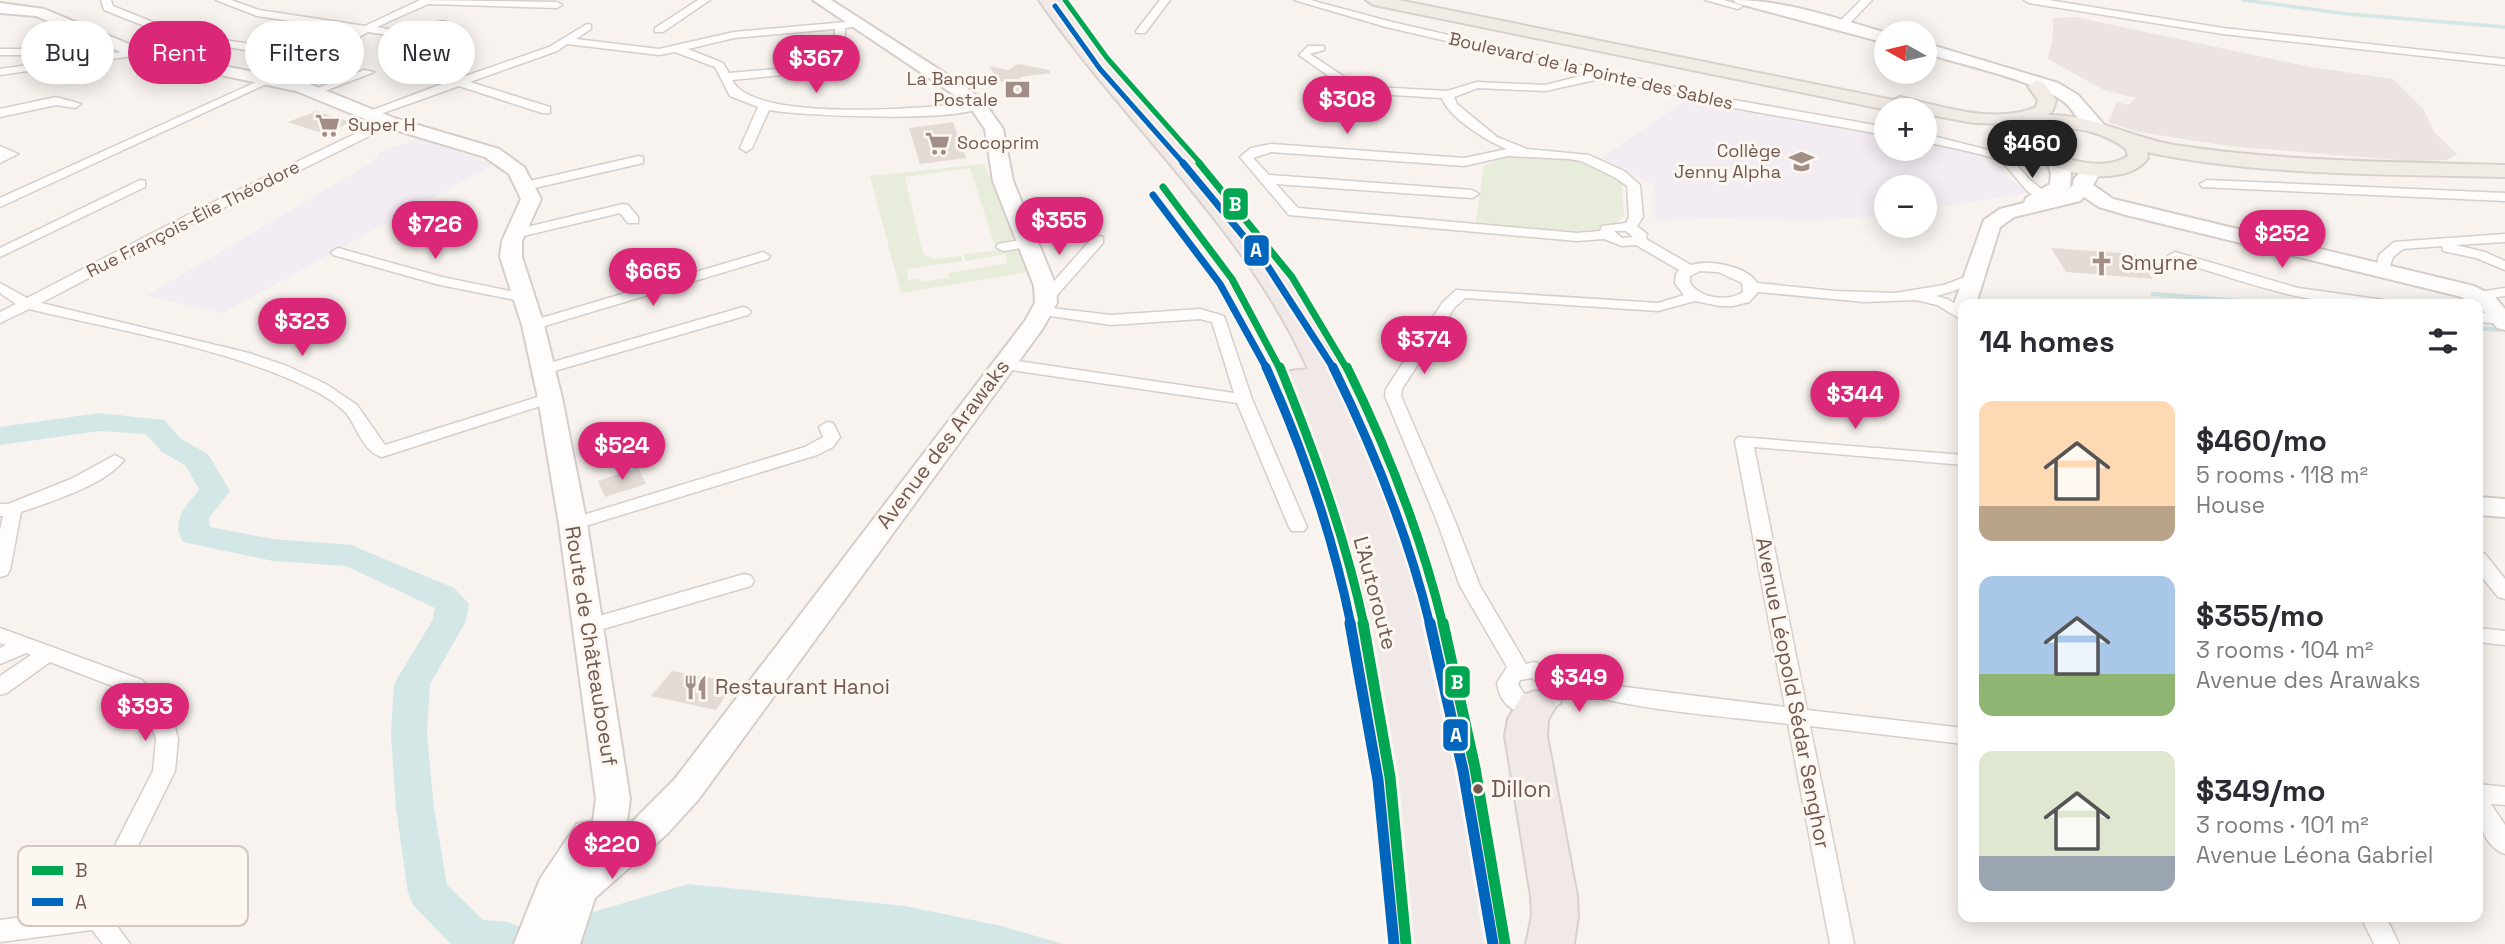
<!DOCTYPE html>
<html lang="en">
<head>
<meta charset="utf-8">
<style>
  body { margin:0; font-family:"Space Grotesk",sans-serif; background:#f7f7f7; color:#2b2b33; height:100vh; display:flex; flex-direction:column; font-size:26px; white-space:nowrap }
  * { box-sizing:border-box; margin:0 }
  p { font-size:23px; color:#7c7c81 }
  .icon { flex:none; width:38px; height:38px; fill:none; stroke:currentColor; stroke-width:2; stroke-linecap:round; stroke-linejoin:round }
  .map { position:relative; flex:1; overflow:hidden }
  .drawer { position:absolute; left:1958px; top:299px; width:525px; height:623px; display:flex; flex-direction:column; background:#fff; border-radius:14px; box-shadow:0 4px 18px #0003 }
  .drawer>* { flex:none }
  .guide { position:absolute; left:21px; top:21px; width:665px; height:63px; display:flex; gap:14px }
  .needle { width:46px; rotate:278deg }
  .fabs { position:absolute; left:1874px; top:21px; display:grid; gap:14px }
  .fabs a { display:grid; place-items:center; width:63px; height:63px; border-radius:50%; background:#fff; box-shadow:0 4px 18px #0003; font-size:35px }
  .price { position:absolute; translate:-50% -60px; padding:0 16px; border-radius:24px; background:#db2777; color:#fff; font-size:23px; line-height:46px; filter:drop-shadow(0 2px 4px #0008) }
  .price::after { content:''; position:absolute; left:50%; top:42px; width:21px; height:16px; margin-left:-10px; background:inherit; clip-path:polygon(0 0,100% 0,50% 100%) }
  .price.selected { background:#222; color:#fff }
  ul { padding:0; list-style:none }
  li { display:flex; align-items:center; gap:21px; height:175px; padding:0 21px }
  li span { display:grid; place-items:center; flex:none; width:196px; height:140px; border-radius:14px; color:#555 }
  li>.icon { margin-inline-start:auto }
  span .icon { width:84px; height:84px; fill:#fffc; stroke-width:1 }
  li b { font-size:30px }
  h2 { display:flex; justify-content:space-between; align-items:center; height:84px; padding:0 21px; font-size:30px }
  .pill { padding:0 24px; border-radius:32px; background:#fff; box-shadow:0 4px 18px #0003; font-size:24px; line-height:63px }
  .pill.selected { background:#db2777; color:#fff }
  .map>svg:first-child { display:block }
  .industrial { fill:#ebe4e0 }
  .education { fill:#f3ecf3 }
  .green { fill:#e8ecda }
  .water { fill:#d2e7e6 }
  .lines { fill:none; stroke-linecap:round; stroke-linejoin:round }
  .stream-far1 { stroke:#d2e7e6; stroke-width:3.5 }
  .stream { stroke:#d2e7e6; stroke-width:4.5 }
  .river { fill:#d2e7e6; fill-rule:evenodd }
  .building { fill:#e4dbd6 }
  .street-casing { stroke:#d6ceca; stroke-width:3 }
  .secondary-casing { stroke:#d6ceca; stroke-width:4 }
  .primary-casing { stroke:#d8d0cc; stroke-width:4 }
  .highway-casing { stroke:#d8d0cc; stroke-width:4 }
  .street { fill:#fefdfc; fill-rule:evenodd }
  .secondary { fill:#fefdfc; fill-rule:evenodd }
  .primary { fill:#f2ece7; fill-rule:evenodd }
  .highway { fill:#f0e9e7; fill-rule:evenodd }
  .bus-1-far3-casing { stroke:#fdf7f1; stroke-width:9 }
  .bus-1-far2-casing { stroke:#fdf7f1; stroke-width:11 }
  .bus-1-far1-casing { stroke:#fdf7f1; stroke-width:14 }
  .bus-1-casing { stroke:#fdf7f1; stroke-width:17 }
  .bus-2-far3-casing { stroke:#fdf7f1; stroke-width:9 }
  .bus-2-far2-casing { stroke:#fdf7f1; stroke-width:11 }
  .bus-2-far1-casing { stroke:#fdf7f1; stroke-width:14 }
  .bus-2-casing { stroke:#fdf7f1; stroke-width:17 }
  .bus-1-far3 { stroke:#00a651; stroke-width:5 }
  .bus-1-far2 { stroke:#00a651; stroke-width:7 }
  .bus-1-far1 { stroke:#00a651; stroke-width:9 }
  .bus-1 { stroke:#00a651; stroke-width:11 }
  .bus-2-far3 { stroke:#0065bd; stroke-width:5 }
  .bus-2-far2 { stroke:#0065bd; stroke-width:7 }
  .bus-2-far1 { stroke:#0065bd; stroke-width:9 }
  .bus-2 { stroke:#0065bd; stroke-width:11 }
  .bus-dot { fill:#735850; stroke:#fdf7f1; stroke-width:2.5 }
  .labels { text-anchor:middle; stroke-width:6; stroke-linejoin:round; paint-order:stroke }
  .far-street-label { font-size:18px; fill:#735850; stroke:#fdf7f1 }
  .far-poi-label { font-size:18px; fill:#735850; stroke:#fdf7f1; text-anchor:end }
  .poi-label { font-size:21px; fill:#735850; stroke:#fdf7f1; text-anchor:start }
  .street-label { font-size:21px; fill:#735850; stroke:#fdf7f1 }
  .near-bus-label { font-size:23px; fill:#735850; stroke:#fdf7f1; text-anchor:start }
  .key { fill:#fdf7f1; stroke:#d4c7c1; stroke-width:2 }
  .key-label { font-size:19px; fill:#735850 }
  .line-badge { stroke:#fdf7f1; stroke-width:2.5 }
  .badge-label { font-size:19px; text-anchor:middle; font-weight:bold; fill:#fff }
</style>
</head>
<body>
<div class="map">
<svg width="2505" height="944" viewBox="0 0 2505 944">
  <rect width="100%" height="100%" fill="#f8f3ee"/>
  <path class="industrial" d="M2075 17 2311 67 2393 79 2424 110 2434 132 2457 154 2447 160 2410 161 2228 146 2139 132 2108 122 2117 102 2128 105 2136 98 2104 90 2048 59 2053 36V18Z"/>
  <path class="education" d="M1685 101 1886 135V149H1925V140L1961 149 1998 163 2008 178 2029 193 1925 209V187H1886V215H1884L1815 221 1711 218 1655 221V186L1601 158Z
    M419 139 494 164 223 313 146 296 374 161 380 151Z"/>
  <path class="green" d="M1521 156 1581 161 1622 183 1624 216C1600 244 1510 227 1476 223L1484 165 1500 159Z
    M984 164 1015 234 1014 238 1002 245 994 243 970 168 905 177 923 254 935 259 961 256 963 261 907 269 908 280 919 279 920 282 949 278 948 273 1008 263 1005 254 966 261 963 255 1004 249 1019 251 1028 272 901 293 870 176Z"/>
  <path class="water" d="M688 884 905 906 1001 926 1063 944H581L590 913Z"/>
  <g class="lines">
    <path class="stream-far1" d="M2243 0 2348 14 2505 27"/>
    <path class="stream" d="M2153 294 2274 304
      M2478 328 2499 330"/>
    <path class="river" d="M99 413 164 420 181 439 208 454 230 491 209 518 210 527 273 539 351 545 454 588 469 604 466 621 430 684 427 735 434 808 447 885 483 920 508 922 523 928 529 941 528 944H451L414 906 408 893 396 808 391 735 394 684 432 621 435 608 346 566 273 561 183 542C170 521 186 506 199 490L186 466 161 451 146 434 99 431 0 445V427Z"/>
  </g>
  <path class="building" d="M1018 64 1050 70V73L1020 77 1027 90 1009 92 1005 84 999 80 993 81 997 78 989 66 1008 70Z
    M317 111 331 116 351 122 328 132H318L288 122Z
    M953 122 966 158 920 164 909 128Z
    M2051 248 2135 254 2153 279 2066 272Z
    M638 467 646 484 605 497 598 481Z
    M672 671 735 682 716 710 651 696Z"/>
  <g class="lines">
    <defs>
      <path id="street" d="M101 0H111L113 6 182 34 319 54 356 31 257 16 216 0H231L259 10 365 26 420 0 557 2 562 5 557 8 428 4 377 27 394 30 443 21 447 22V26L394 36 368 32 342 47 288 86 284 85V81L311 60 180 40 104 10Z
        M698 0H710L663 32H655V28Z
        M1160 0H1170L1145 33H1137L1136 31Z
        M1294 0H1310L1392 22 1723 98 1886 127V135L1723 106 1604 78 1545 91 1478 88 1454 97 1457 104 1497 137 1527 149 1589 155 1624 171 1640 185 1643 217 1637 226 1647 234 1646 239 1691 265C1708 259 1748 266 1757 283L1835 291 1895 293 1944 285 1973 274 1980 278 1954 291 1936 296 1947 299 1964 309 1962 320 1937 305 1916 300 1865 302 1758 292 1749 302 1733 306H1720L1695 301 1658 311 1465 298 1454 308 1402 389 1401 396 1455 521 1480 586 1526 664 1534 662 1601 684 1785 707 1735 441 1738 437 1964 455V465L1754 447 1807 710 1964 728V744L1810 726 1854 944H1830L1788 724C1714 715 1637 711 1565 689L1560 704C1535 716 1503 720 1497 683L1507 667 1460 586 1437 521 1385 396 1386 389 1443 302 1456 290 1658 303 1684 295 1675 283 1676 274 1679 270 1636 245 1622 246 1604 239 1577 241 1289 215 1240 157 1251 148 1271 144 1464 158 1507 149C1488 142 1448 117 1442 98L1377 94 1353 102 1332 93 1330 91 1337 82 1299 55 1308 46H1324V50L1310 54 1349 80 1372 84 1374 87 1447 91 1477 82 1545 85 1589 74 1386 27ZM1352 86 1364 89 1365 91 1354 94 1343 90ZM1271 152 1464 166 1508 156 1569 159 1581 161 1614 177 1627 186 1629 217 1626 223 1602 226 1600 231 1577 233 1298 208 1276 184 1472 198 1479 194 1472 190 1269 175 1253 158ZM1614 231H1626L1633 237 1622 238ZM1700 271 1718 272 1742 283 1743 292C1728 302 1701 299 1690 283V276ZM1532 678 1544 688 1543 693 1534 698 1524 694 1518 684 1520 680Z
        M1705 0H1724L1743 6 1738 9Z
        M1861 0H1872L1846 27H1838V23Z
        M2024 0H2048L2223 28 2505 59V65L2223 34 2029 3Z
        M857 21 862 24 861 26 845 28 844 69 732 80C753 124 934 108 978 102L984 106C961 123 802 116 769 110L752 148 746 152 740 148 758 107 730 96 715 67 675 52 659 55 567 44 557 51 470 82 550 107V113H542L459 86 372 117 362 114 450 81 433 72V68H441L460 78 549 47 587 24 591 25V29L576 39 659 49 734 32ZM835 29 834 64 729 73 723 63 688 49 734 38Z
        M0 49H67L72 52 67 55H0Z
        M136 50 141 53 140 55 0 75V69Z
        M364 70 374 72 320 93 310 91Z
        M265 78 275 80 0 207V198Z
        M56 97 81 104 75 108 56 105 0 117V109Z
        M388 118 392 119V125L211 214 41 303 249 353 287 366 326 384 357 405 385 445 544 395H556L558 398 556 401 382 457C363 452 357 427 346 413 337 404 322 394 311 389 228 348 120 331 29 309L0 323V312L16 304 0 293V283L27 298 201 208Z
        M1925 134 2008 155 2028 178 2051 197 2044 201C2022 194 2016 172 2000 161 1991 155 1939 145 1925 142Z
        M0 146 18 154 0 163Z
        M639 156 643 157V163L526 190 519 186 521 183Z
        M140 180 145 181V187L0 257V248Z
        M2207 180 2505 193V201L2202 187 2200 184Z
        M623 204 628 205 638 217V223H628L620 213 515 238 508 234 510 231Z
        M2505 234V242L2456 245 2485 252 2505 261V270L2476 258 2443 251 2442 246 2403 249 2393 257 2387 275H2377L2375 272 2379 255 2394 242Z
        M1098 236 1103 237V243L1052 301H1042L1040 298 1042 295 1093 237Z
        M1027 239 1032 240V246L1003 251 996 247 998 244Z
        M338 248 442 277 530 295 532 298 525 302 440 285 333 255 331 252Z
        M763 252 770 256 768 259 538 328H528L525 325 528 322Z
        M2175 252 2298 288 2384 300 2391 304C2317 311 2241 280 2170 259L2168 256Z
        M2505 288V296L2478 300 2471 296 2478 292Z
        M743 307 748 309 751 312 748 315 551 372H539L537 369 539 366Z
        M1042 307 1111 315 1200 309 1224 316 1252 399 1307 527 1304 531H1292L1289 527 1237 403 1004 369 996 364 1004 359 1234 393 1212 322 1200 319 1111 325 1037 314 1035 311 1037 308Z
        M2478 312 2505 316V324L2478 322Z
        M827 422 833 423 840 437 833 447 817 455 579 528 573 530 564 524 567 520 805 447 823 437 819 427Z
        M115 455 124 460C105 485 50 502 21 512L10 570 7 575 0 577V530L3 516H0V504H8L71 479Z
        M2478 553 2485 554 2505 579V599L2498 597 2478 572Z
        M744 574 751 576 754 581 751 586 589 633 582 631 579 626 582 621Z
        M0 628 142 680 161 700 174 723 178 739 175 771 115 892 110 916 130 944H103L92 930 0 942V920L87 909 91 892 153 771 156 739 146 711 128 692 50 662 7 693 0 695V676L31 655 26 653 0 664V648L6 645 0 643Z
        M2478 628 2505 631V645L2478 642Z
        M2478 784 2505 787V805L2491 804 2505 825V854C2477 844 2478 808 2478 784Z
        M2361 917H2386L2399 944H2374Z"/>
      <path id="secondary" d="M813 0H831L965 86 984 102 1003 129 1013 181 1056 286 1057 303 1043 328 698 800 667 834 595 898 580 944H514L540 879 577 824 593 821 596 799 559 524 538 398 522 325 500 257 502 241 521 199 509 174 485 157 382 126 296 91 130 56 36 16 0 13V3L44 9 141 49 307 83 394 118 499 149 524 167 541 199 522 241V257L544 325 562 398 587 524 630 799 627 821 622 832 674 780 1025 321 1035 303 1034 286 993 181 985 129 972 110 953 94Z
        M1733 0C1786 0 1837 19 1887 33L1886 43 1736 3Z
        M1925 43 2058 83 2078 95 2106 127 2103 131C2082 136 2077 111 2063 101 2034 80 1962 65 1925 53Z
        M2056 155 2063 157 2071 174 2070 187 2063 194 2073 185 2074 179 2083 169H2097L2100 173 2093 185 2113 199 2474 286 2494 296 2505 309V330L2497 328 2478 304 2458 296 2126 215 2099 207 2084 197 2080 201 2014 217 2000 227 1976 304H1964V310L1957 309 1954 304 1984 220 2000 209 2024 203 2026 198 2050 184 2051 174 2047 161Z
        M2478 497 2505 499V517L2478 515Z"/>
      <path id="primary" d="M1366 0H1398L1893 100 1900 97C1941 106 1995 125 2036 107L2038 100 2028 86 2037 80 2043 82 2056 100 2053 110 2048 115C2096 115 2135 140 2181 146 2288 162 2398 162 2505 165V177C2391 174 2258 176 2147 152L2148 158C2121 195 2032 169 2010 137L2017 124 1974 123 1925 114V110H1888L1374 5ZM2046 127C2076 127 2103 131 2126 149L2128 156C2101 174 2050 158 2030 136L2033 131Z"/>
      <path id="highway" d="M1039 0H1059C1125 92 1209 171 1276 264 1307 307 1332 355 1354 403 1417 536 1456 681 1476 827 1481 866 1484 905 1488 944H1406C1397 798 1380 651 1337 511 1323 465 1305 421 1287 377L1291 371 1308 369C1246 229 1125 125 1039 0Z
        M1536 691 1550 695 1556 706 1548 720 1547 736 1577 896 1578 916 1574 944H1526L1532 916 1531 896 1505 736 1508 719 1522 695Z"/>
    </defs>
    <use href="#street" class="street-casing"/>
    <use href="#secondary" class="secondary-casing"/>
    <use href="#primary" class="primary-casing"/>
    <use href="#highway" class="highway-casing"/>
    <use href="#street" class="street"/>
    <use href="#secondary" class="secondary"/>
    <use href="#primary" class="primary"/>
    <use href="#highway" class="highway"/>
    <defs>
      <path id="bus-1-far3" d="M1065 0 1107 58 1201 164"/>
      <path id="bus-1-far2" d="M1199 163 1292 277 1347 369
        M1163 187 1232 279 1280 369"/>
      <path id="bus-1-far1" d="M1280 367C1314 451 1345 536 1364 625
        M1347 367C1388 450 1421 535 1443 625"/>
      <path id="bus-1" d="M1363 623 1390 777 1406 944
        M1443 623 1475 768 1505 944"/>
      <path id="bus-2-far3" d="M1055 6 1100 69 1184 164"/>
      <path id="bus-2-far2" d="M1183 163 1265 262 1334 369
        M1153 195 1220 284 1267 369"/>
      <path id="bus-2-far1" d="M1266 367C1303 449 1333 536 1351 625
        M1333 367C1374 450 1408 534 1430 625"/>
      <path id="bus-2" d="M1350 623 1378 780 1394 944
        M1430 623 1463 770 1493 944"/>
    </defs>
    <use href="#bus-1-far3" class="bus-1-far3-casing"/>
    <use href="#bus-1-far2" class="bus-1-far2-casing"/>
    <use href="#bus-1-far1" class="bus-1-far1-casing"/>
    <use href="#bus-1" class="bus-1-casing"/>
    <use href="#bus-2-far3" class="bus-2-far3-casing"/>
    <use href="#bus-2-far2" class="bus-2-far2-casing"/>
    <use href="#bus-2-far1" class="bus-2-far1-casing"/>
    <use href="#bus-2" class="bus-2-casing"/>
    <use href="#bus-1-far3" class="bus-1-far3"/>
    <use href="#bus-1-far2" class="bus-1-far2"/>
    <use href="#bus-1-far1" class="bus-1-far1"/>
    <use href="#bus-1" class="bus-1"/>
    <use href="#bus-2-far3" class="bus-2-far3"/>
    <use href="#bus-2-far2" class="bus-2-far2"/>
    <use href="#bus-2-far1" class="bus-2-far1"/>
    <use href="#bus-2" class="bus-2"/>
  </g>
  <defs>
    <symbol id="bank-bare" viewBox="-9 -9 18 18"><path d="M-6-4H6V4H-6ZM0-2.3a2.3 2.3 0 1 0 0 4.6a2.3 2.3 0 1 0 0-4.6Z" fill="#a28e87" stroke="#fdf7f1" stroke-width="2.5" paint-order="stroke"/></symbol>
    <symbol id="supermarket-bare" viewBox="-9 -9 18 18"><path d="M-6-5.5h2.5l.6 2H6L4.5 2H-2.5L-4.4-4H-6ZM-1.5 3.2a1.3 1.3 0 1 0 .1 0ZM3 3.2a1.3 1.3 0 1 0 .1 0Z" fill="#a28e87" stroke="#fdf7f1" stroke-width="2.5" paint-order="stroke"/></symbol>
    <symbol id="school-bare" viewBox="-9 -9 18 18"><path d="M0-5L7-2L0 1L-7-2ZM-4 1L0 2.5L4 1V4Q0 6-4 4Z" fill="#a28e87" stroke="#fdf7f1" stroke-width="2.5" paint-order="stroke"/></symbol>
    <symbol id="church-bare" viewBox="-9 -9 18 18"><path d="M-1.2-6h2.4v3.5h3.3v2.4h-3.3V6h-2.4V-.1h-3.3v-2.4h3.3Z" fill="#a28e87" stroke="#fdf7f1" stroke-width="2.5" paint-order="stroke"/></symbol>
    <symbol id="restaurant-bare" viewBox="-9 -9 18 18"><path d="M-5-6h1v4h1v-4h1v4h1v-4h1v5L-1.5 .5V6h-2V.5L-5-1ZM5-6V6H3V1.5H1.5Q1.5-4 5-6Z" fill="#a28e87" stroke="#fdf7f1" stroke-width="2.5" paint-order="stroke"/></symbol>
  </defs>
  <g fill-rule="evenodd">
    <use href="#bank-bare" x="1000" y="72" width="35" height="35"/>
    <use href="#supermarket-bare" x="310" y="108" width="35" height="35"/>
    <use href="#supermarket-bare" x="920" y="126" width="35" height="35"/>
    <use href="#school-bare" x="1784" y="144" width="35" height="35"/>
    <use href="#church-bare" x="2084" y="246" width="35" height="35"/>
    <use href="#restaurant-bare" x="678" y="670" width="35" height="35"/>
  </g>
  <circle class="bus-dot" cx="1478" cy="789" r="6"/>
  <g class="labels">
    <g class="far-street-label">
      <text transform="translate(1591 71) rotate(13)" y="6">Boulevard de la Pointe des Sables</text>
      <text transform="translate(193 219) rotate(-27)" y="6">Rue François-Élie Théodore</text>
    </g>
    <g class="far-poi-label">
      <text x="998" y="85">La Banque<tspan x="998" dy="21">Postale</tspan></text>
      <text x="348" y="131" text-anchor="start">Super H</text>
      <text x="957" y="149" text-anchor="start">Socoprim</text>
      <text x="1781" y="157">Collège<tspan x="1781" dy="21">Jenny Alpha</tspan></text>
    </g>
    <g class="poi-label">
      <text x="2121" y="270">Smyrne</text>
      <text x="715" y="694">Restaurant Hanoi</text>
    </g>
    <g class="street-label">
      <text transform="translate(943 444) rotate(-53)" y="7">Avenue des Arawaks</text>
      <text transform="translate(1375 593) rotate(75)" y="7">L'Autoroute</text>
      <text transform="translate(591 646) rotate(81)" y="7">Route de Châteauboeuf</text>
      <text transform="translate(1793 693) rotate(79)" y="7">Avenue Léopold Sédar Senghor</text>
    </g>
    <g class="near-bus-label">
      <text x="1491" y="797">Dillon</text>
    </g>
  </g>
  <rect x="18" y="846" width="230" height="80" rx="10" class="key"/>
  <rect x="32" y="866" width="31" height="9" fill="#00a651"/>
  <rect x="32" y="898" width="31" height="8" fill="#0065bd"/>
  <g class="key-label">
    <text x="75" y="877">B</text>
    <text x="75" y="909">A</text>
  </g>
  <g class="line-badge">
    <rect x="1222" y="187" width="27" height="34" rx="7" fill="#00a651"/>
    <rect x="1243" y="234" width="27" height="33" rx="7" fill="#0065bd"/>
    <rect x="1444" y="665" width="27" height="34" rx="7" fill="#00a651"/>
    <rect x="1442" y="718" width="27" height="34" rx="7" fill="#0065bd"/>
  </g>
  <g class="badge-label">
    <text x="1235" y="211">B</text>
    <text x="1256" y="257">A</text>
    <text x="1457" y="689">B</text>
    <text x="1456" y="742">A</text>
  </g>
</svg>
<div class="fabs">
<a><svg class="needle" viewBox="-14 -14 28 28"><path d="M0-13l5 13h-10z" fill="#e53935"/><path d="M0 13l5-13h-10z" fill="#7c7c81"/></svg></a>
<a>+</a>
<a>−</a>
</div>
<b class="price" style="left:816px;top:95px">$367</b>
<b class="price" style="left:1347px;top:136px">$308</b>
<b class="price selected" style="left:2032px;top:180px">$460</b>
<b class="price" style="left:1059px;top:257px">$355</b>
<b class="price" style="left:435px;top:261px">$726</b>
<b class="price" style="left:2282px;top:270px">$252</b>
<b class="price" style="left:653px;top:308px">$665</b>
<b class="price" style="left:302px;top:358px">$323</b>
<b class="price" style="left:1424px;top:376px">$374</b>
<b class="price" style="left:1855px;top:431px">$344</b>
<b class="price" style="left:622px;top:482px">$524</b>
<b class="price" style="left:1579px;top:714px">$349</b>
<b class="price" style="left:145px;top:743px">$393</b>
<b class="price" style="left:612px;top:881px">$220</b>
<div class="guide">
<a class="pill">Buy</a>
<a class="pill selected">Rent</a>
<a class="pill">Filters</a>
<a class="pill">New</a>
</div>
<section class="drawer">
<h2>14 homes<svg class="icon" aria-label="filters" viewBox="0 0 24 24"><path d="M4 7h16M4 17h16"/><circle cx="9" cy="7" r="2"/><circle cx="15" cy="17" r="2"/></svg></h2>
<ul>
<li><span style="background:linear-gradient(#ffd9b3 75%,#b9a48a 0)"><svg class="icon" aria-label="home" viewBox="0 0 24 24"><path d="M3 11l9-7 9 7M6 9v11h12V9"/></svg></span><div><b>$460/mo</b><p>5 rooms · 118 m²</p><p>House</p></div></li>
<li><span style="background:linear-gradient(#a9c7e8 70%,#8fb573 0)"><svg class="icon" aria-label="home" viewBox="0 0 24 24"><path d="M3 11l9-7 9 7M6 9v11h12V9"/></svg></span><div><b>$355/mo</b><p>3 rooms · 104 m²</p><p>Avenue des Arawaks</p></div></li>
<li><span style="background:linear-gradient(#dfe7d0 75%,#9aa5b1 0)"><svg class="icon" aria-label="home" viewBox="0 0 24 24"><path d="M3 11l9-7 9 7M6 9v11h12V9"/></svg></span><div><b>$349/mo</b><p>3 rooms · 101 m²</p><p>Avenue Léona Gabriel</p></div></li>
</ul>
</section>
</div>
</body>
</html>
